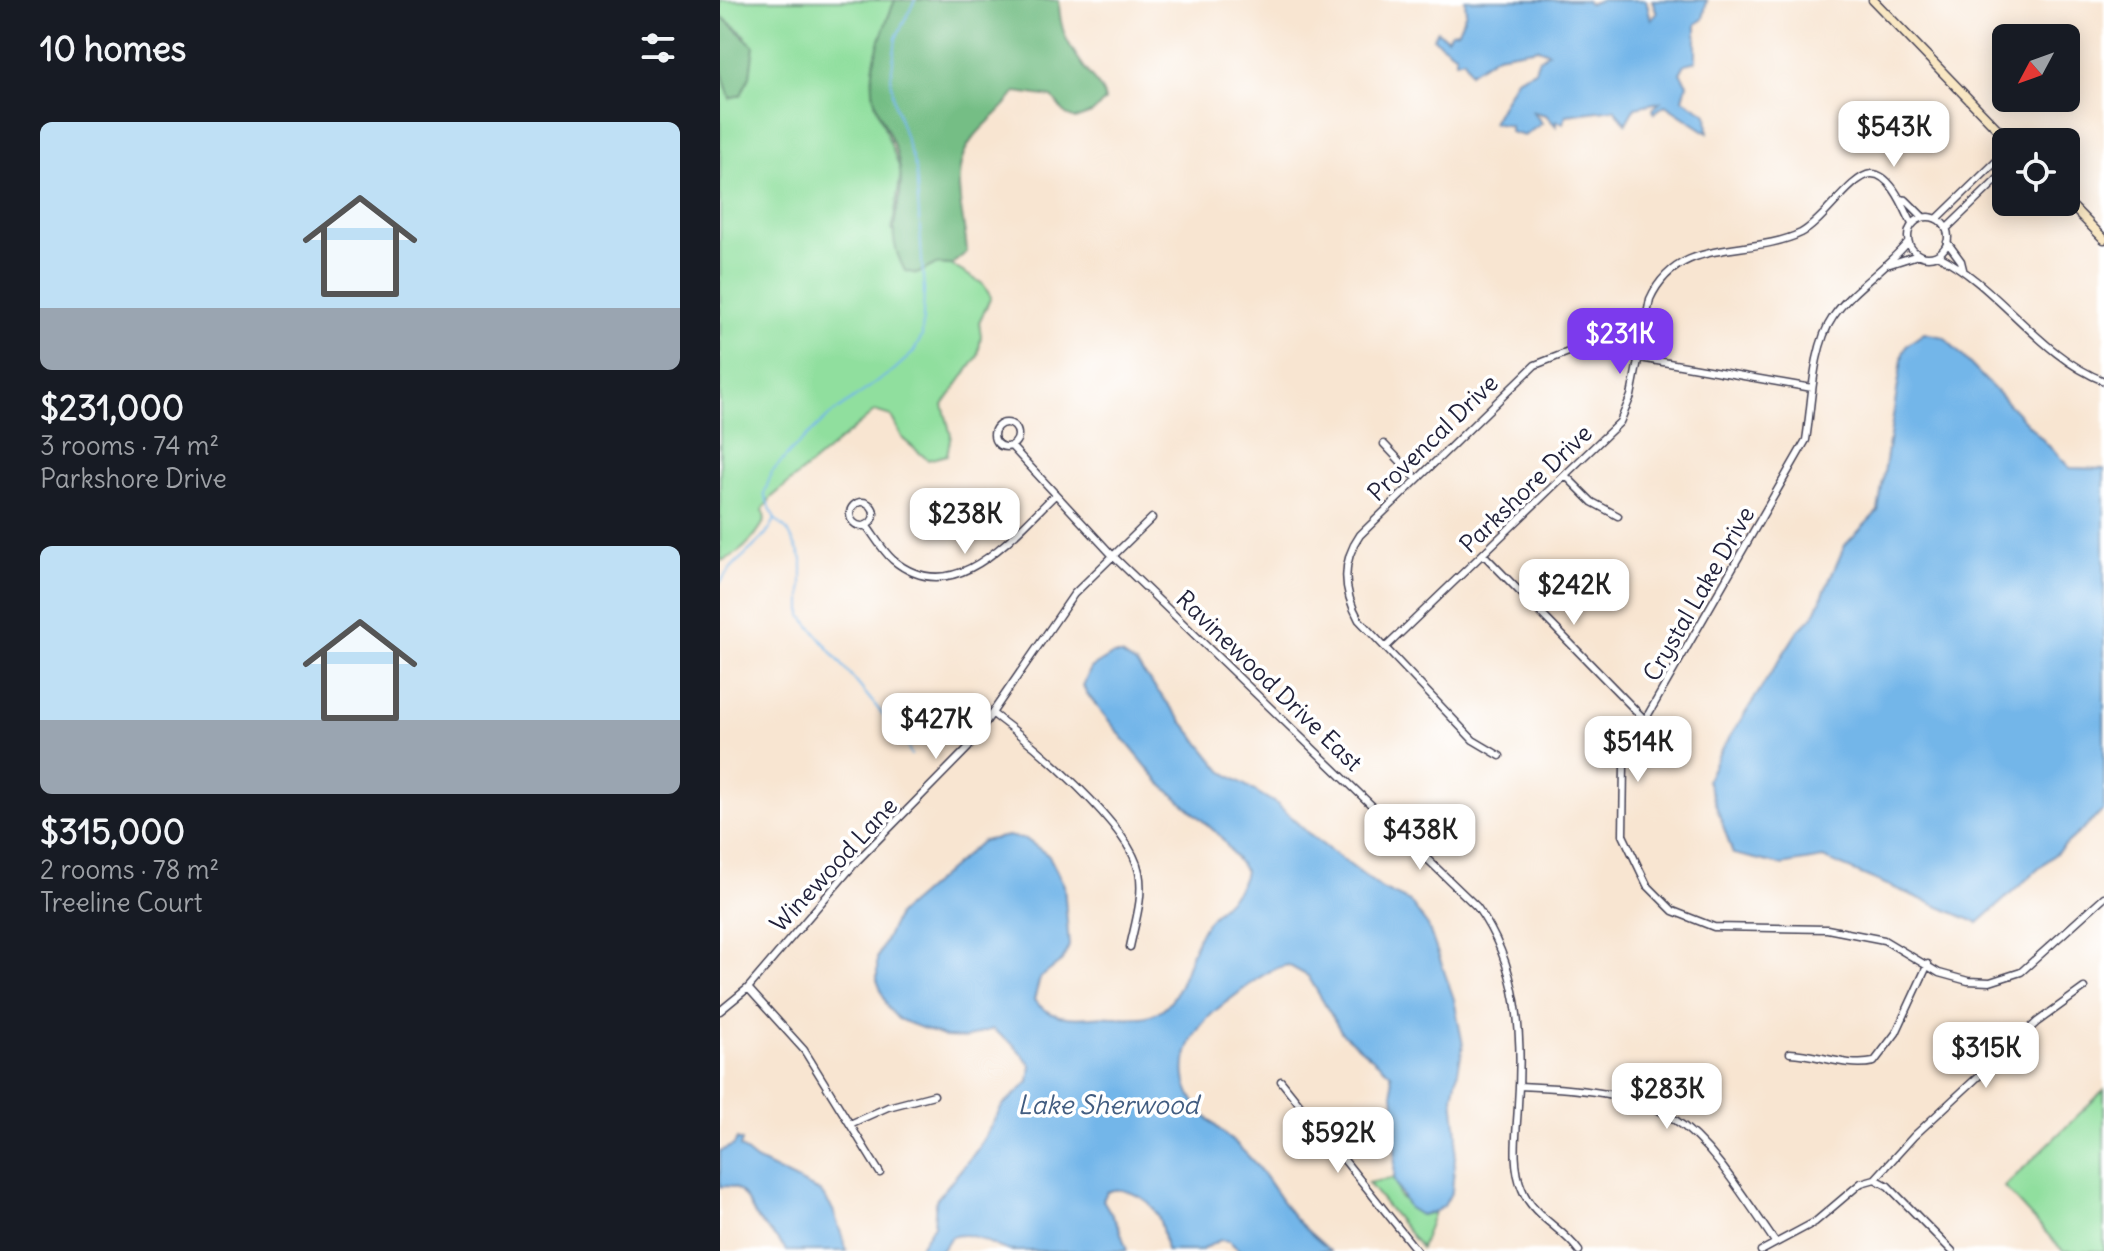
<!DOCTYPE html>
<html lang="en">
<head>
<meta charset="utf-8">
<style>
  body { margin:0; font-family:Delius,sans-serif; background:#20242c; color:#f1f3f6; height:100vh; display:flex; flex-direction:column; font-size:30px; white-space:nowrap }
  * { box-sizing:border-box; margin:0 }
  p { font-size:26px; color:#9ea1a6 }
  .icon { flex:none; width:44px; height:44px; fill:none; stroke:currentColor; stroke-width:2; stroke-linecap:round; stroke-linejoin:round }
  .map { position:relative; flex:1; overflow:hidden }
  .drawer { display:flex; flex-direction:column; background:#171b24; width:720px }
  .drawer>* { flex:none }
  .needle { width:52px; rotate:229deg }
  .fabs { position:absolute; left:1272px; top:24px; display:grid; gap:16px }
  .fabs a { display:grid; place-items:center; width:88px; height:88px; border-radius:12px; background:#171b24; box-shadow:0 4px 20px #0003; font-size:40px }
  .price { position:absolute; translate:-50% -68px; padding:0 18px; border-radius:16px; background:#fff; color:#222; font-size:26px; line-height:52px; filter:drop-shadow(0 2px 4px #0008) }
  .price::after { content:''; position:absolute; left:50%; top:48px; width:24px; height:18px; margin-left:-12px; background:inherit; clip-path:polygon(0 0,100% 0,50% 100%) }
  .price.active { background:#7c3aed; color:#fff }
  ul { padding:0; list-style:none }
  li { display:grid; align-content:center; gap:16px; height:424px; padding:0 40px }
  li span { display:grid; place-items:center; height:248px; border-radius:12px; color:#555 }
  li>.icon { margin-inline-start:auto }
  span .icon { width:144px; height:144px; fill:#fffc; stroke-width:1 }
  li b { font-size:34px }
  h2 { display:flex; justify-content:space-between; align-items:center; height:96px; padding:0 40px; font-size:34px }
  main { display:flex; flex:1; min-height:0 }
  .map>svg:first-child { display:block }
  .green { fill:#90df9e; stroke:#59806c; stroke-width:2 }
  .forest { fill:#74be85; stroke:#4b7060; stroke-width:2 }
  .water { fill:#73b6e9; stroke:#4a6c92; stroke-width:2 }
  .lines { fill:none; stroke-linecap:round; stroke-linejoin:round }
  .stream { stroke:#73b6e9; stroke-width:2 }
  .street-casing { stroke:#423f52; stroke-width:9 }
  .secondary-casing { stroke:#423f52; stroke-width:11 }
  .street { stroke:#fff; stroke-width:6 }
  .secondary { stroke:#f9e7c3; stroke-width:8 }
  .labels { text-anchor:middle; stroke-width:7; stroke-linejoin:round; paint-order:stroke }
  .street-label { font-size:24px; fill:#22223b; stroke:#fff }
  .water-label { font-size:26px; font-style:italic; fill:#425d81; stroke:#fff }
</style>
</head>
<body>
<main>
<section class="drawer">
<h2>10 homes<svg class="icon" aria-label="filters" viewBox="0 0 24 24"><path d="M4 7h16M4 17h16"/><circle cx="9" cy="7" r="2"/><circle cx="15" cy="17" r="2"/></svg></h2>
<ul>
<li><span style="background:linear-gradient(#bfe0f5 75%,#9aa5b1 0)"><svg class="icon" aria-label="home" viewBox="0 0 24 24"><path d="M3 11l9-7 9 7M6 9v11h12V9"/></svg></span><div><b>$231,000</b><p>3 rooms · 74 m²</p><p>Parkshore Drive</p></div></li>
<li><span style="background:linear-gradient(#bfe0f5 70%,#9aa5b1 0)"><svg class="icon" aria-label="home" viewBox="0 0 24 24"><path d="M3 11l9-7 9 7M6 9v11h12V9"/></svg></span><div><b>$315,000</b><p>2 rooms · 78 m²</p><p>Treeline Court</p></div></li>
</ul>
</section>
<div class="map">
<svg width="1384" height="1251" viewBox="0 0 1384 1251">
  <rect width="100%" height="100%" fill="#fff"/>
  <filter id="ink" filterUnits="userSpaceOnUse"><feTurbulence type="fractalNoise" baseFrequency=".0125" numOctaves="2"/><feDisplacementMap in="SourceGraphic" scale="16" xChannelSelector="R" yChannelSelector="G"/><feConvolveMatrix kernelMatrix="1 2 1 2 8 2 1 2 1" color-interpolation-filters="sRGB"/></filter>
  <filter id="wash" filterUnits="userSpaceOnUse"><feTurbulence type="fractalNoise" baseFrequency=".006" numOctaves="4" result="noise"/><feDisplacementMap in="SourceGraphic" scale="32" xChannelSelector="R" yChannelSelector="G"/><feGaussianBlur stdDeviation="1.8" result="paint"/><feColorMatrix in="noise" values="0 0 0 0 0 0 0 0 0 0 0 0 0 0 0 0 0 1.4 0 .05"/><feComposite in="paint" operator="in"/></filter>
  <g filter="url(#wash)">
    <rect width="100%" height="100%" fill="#f8e5d1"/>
    <path class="green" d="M0 0H175L167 20 155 103 181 172 172 231 216 264 231 265 263 284 271 297 259 322 261 336 258 356 223 405 231 435 227 455 208 460 183 439 171 416 155 411 52 497 43 509 45 520C35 538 20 555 0 561V66L10 98 25 35 0 15Z
      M1384 1090V1251H1343L1284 1187Z
      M674 1178 679 1196 700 1215 714 1212 701 1248 648 1183Z"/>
    <path class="forest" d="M175 0H339C339 34 350 47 369 74 376 84 383 88 385 101L372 113 355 119 346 115 332 97 296 92C284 110 267 121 254 137 226 171 245 214 247 252L231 265 216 264 197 274 185 271C160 223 185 214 180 170 178 145 162 124 155 101 146 67 163 31 175 0Z
      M0 15 34 46 30 76 21 95 10 98 0 66Z"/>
    <path class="water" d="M745 0H866L869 4 880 0H926L931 20 937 13 932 0H987L983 19 976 24V61L965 64 960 73 967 84 963 99 987 114 988 133 945 105 934 113 933 109 940 102 915 107 906 123 894 109 847 115 843 123 836 121V126L826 115 813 112 822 123 804 136 790 132V126L772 123 796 79 815 70 818 61 828 52 818 48 777 55 750 73 744 59 736 61V55L713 38 717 31 727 38 731 32 738 31 746 12Z
      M1204 333 1224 337 1350 468 1384 469V810L1258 923 1103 858 1061 865 1013 854 987 780 999 754 1078 631 1094 615 1125 545 1158 511 1183 353 1187 345Z
      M392 655H402L417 665 502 771 558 805 591 836 662 889 690 902 708 926 734 999 743 1045 733 1097 737 1135 732 1191 724 1206 714 1212 700 1215 689 1208 674 1181 676 1122 671 1074 622 1033 588 976 568 965C545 969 524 990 505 1003 468 1030 448 1073 482 1112 498 1131 514 1140 530 1158 547 1176 558 1198 574 1217 585 1230 598 1239 610 1251H520L509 1241 500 1240 480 1251H446C442 1224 440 1204 412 1193 403 1190 396 1188 387 1192L383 1200 399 1227 407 1251C374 1251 322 1251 291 1251 268 1247 256 1229 231 1237L221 1251H197L214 1225 216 1200 257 1150 283 1105 309 1082 311 1065 294 1045 272 1029 245 1038 225 1037 178 1019 168 1008 157 980V958L178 914 262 841 288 836 307 840 329 856 344 885 349 946 342 961 320 978 314 1000C329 1018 349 1019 371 1017 389 1015 409 1020 427 1016 466 1008 465 952 485 925 498 906 521 895 525 871L500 836 439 782 367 694 363 686 371 668Z
      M17 1139 22 1141 20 1147 36 1160 101 1192 113 1210 127 1251H67C58 1238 45 1229 36 1217 27 1202 22 1182 0 1187V1151L14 1145Z"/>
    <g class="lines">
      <path class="stream" d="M0 583C14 558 44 545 55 519
        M191 755 187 744 82 616V559L68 531 55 519 44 494 52 472 72 450 110 415 174 370 193 353 202 336 204 291 196 170 174 102 171 78 176 38 195 0"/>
    </g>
  </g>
  <g filter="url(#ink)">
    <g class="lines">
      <defs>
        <path id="street" d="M1180 199 1186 200 1203 217
          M1188 237a20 20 0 1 1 40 0a20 20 0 1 1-40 0Z
          M1217 219 1286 152
          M1226 229 1286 171
          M1188 242C1166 269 1132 289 1113 317 1092 347 1092 405 1086 440L925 720 904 764 903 835 927 885 953 911 994 927 1107 929 1164 940 1219 973 1248 981 1270 982 1301 972 1384 897
          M1227 242 1241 261 1243 269
          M1217 255C1279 286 1319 356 1384 381
          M1170 264 1198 255
          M274 435a12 12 0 1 1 24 0a12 12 0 1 1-24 0Z
          M664 444 696 478
          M291 446 393 556 757 907C799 966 803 1034 798 1105 797 1132 791 1163 802 1189 813 1217 842 1227 859 1251
          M846 476 872 502 898 516
          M130 514a12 12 0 1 1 24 0a12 12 0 1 1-24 0Z
          M146 525C155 537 162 550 173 560 235 611 293 535 335 495
          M764 555 925 720
          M666 647 900 422 911 396 930 299C959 235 1028 258 1081 233 1103 222 1131 176 1151 174 1171 173 1185 210 1192 224
          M273 714C312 743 410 825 419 872 424 896 415 923 410 947
          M780 756 753 740 639 620C623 591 621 562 640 535L815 365 851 351 874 350 1092 388
          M28 988 84 1050 160 1173
          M0 1011 28 988 136 862 248 748 354 594 432 518
          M1070 1053C1098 1054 1127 1068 1154 1062L1176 1033 1208 964
          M561 1081 697 1251
          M799 1086C956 1092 970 1116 1055 1242
          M130 1124 168 1107 214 1095
          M1155 1179 1194 1136 1317 1022 1364 988
          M1155 1179 1168 1186 1232 1251
          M1041 1251 1095 1222 1141 1183 1155 1179"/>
        <path id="secondary" d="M1153 0 1290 142
          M1346 200 1384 239"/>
      </defs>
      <use href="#street" class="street-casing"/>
      <use href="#secondary" class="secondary-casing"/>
      <use href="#street" class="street"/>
      <use href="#secondary" class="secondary"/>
    </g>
  </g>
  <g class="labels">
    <g class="street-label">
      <text transform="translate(713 438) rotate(-44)" y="8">Provencal Drive</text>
      <text transform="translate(806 489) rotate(-44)" y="8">Parkshore Drive</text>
      <text transform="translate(979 594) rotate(-60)" y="8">Crystal Lake Drive</text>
      <text transform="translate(549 681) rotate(44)" y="8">Ravinewood Drive East</text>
      <text transform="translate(114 865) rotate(-47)" y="8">Winewood Lane</text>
    </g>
    <g class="water-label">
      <text x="388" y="1114">Lake Sherwood</text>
    </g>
  </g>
</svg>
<div class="fabs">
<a><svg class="needle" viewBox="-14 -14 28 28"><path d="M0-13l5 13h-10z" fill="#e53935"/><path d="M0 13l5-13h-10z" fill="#9ea1a6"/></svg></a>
<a><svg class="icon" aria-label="locate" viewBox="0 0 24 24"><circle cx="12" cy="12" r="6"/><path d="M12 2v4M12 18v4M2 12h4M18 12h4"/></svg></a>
</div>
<b class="price" style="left:1174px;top:169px">$543K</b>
<b class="price active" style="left:900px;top:376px">$231K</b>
<b class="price" style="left:245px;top:556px">$238K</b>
<b class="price" style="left:854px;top:627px">$242K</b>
<b class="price" style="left:216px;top:761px">$427K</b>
<b class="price" style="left:918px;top:784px">$514K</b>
<b class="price" style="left:700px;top:872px">$438K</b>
<b class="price" style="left:1266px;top:1090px">$315K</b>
<b class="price" style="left:947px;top:1131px">$283K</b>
<b class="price" style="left:618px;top:1175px">$592K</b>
</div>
</main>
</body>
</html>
